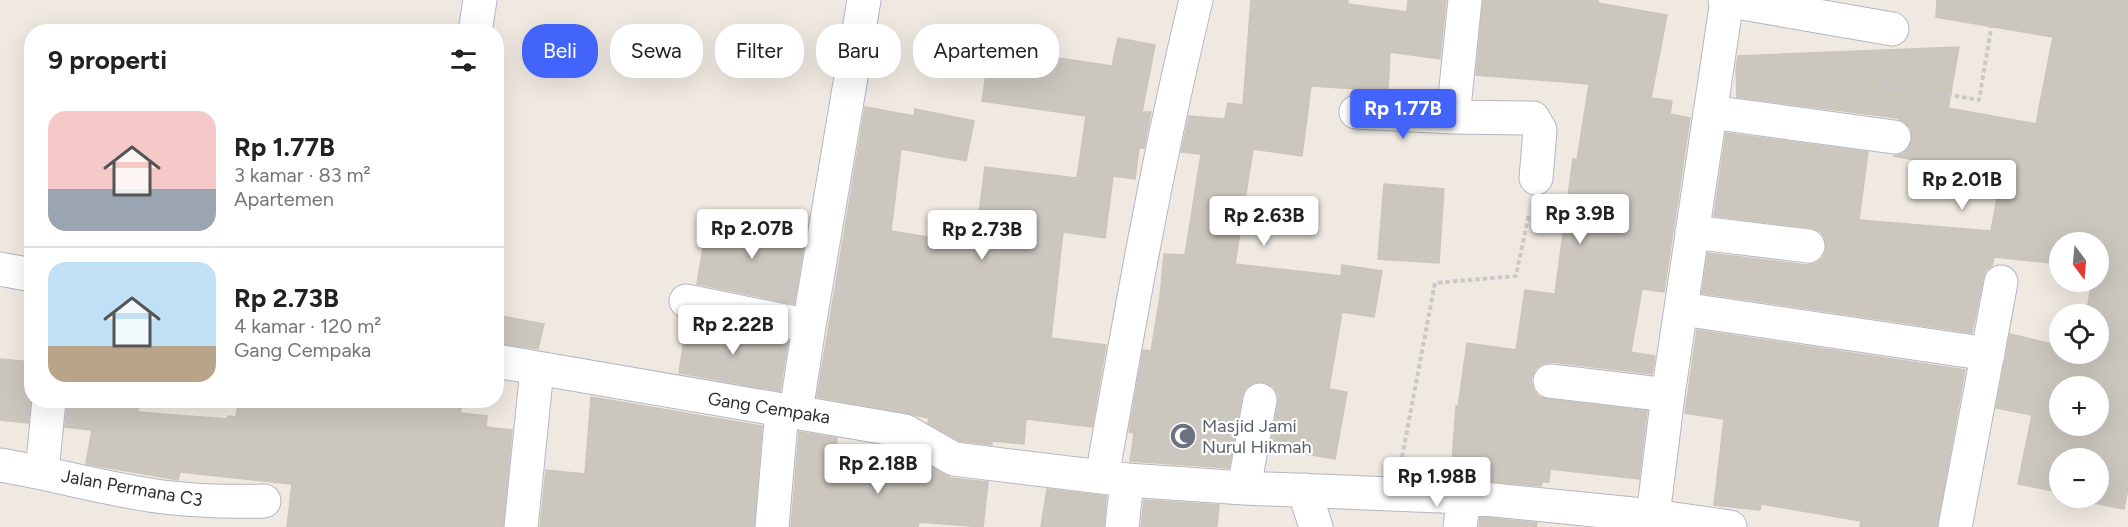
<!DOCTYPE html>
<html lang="id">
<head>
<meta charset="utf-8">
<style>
  body { margin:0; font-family:Figtree,sans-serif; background:#f6f6f6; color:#222; height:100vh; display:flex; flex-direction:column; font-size:22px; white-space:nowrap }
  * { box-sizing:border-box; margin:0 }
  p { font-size:20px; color:#767676 }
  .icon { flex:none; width:33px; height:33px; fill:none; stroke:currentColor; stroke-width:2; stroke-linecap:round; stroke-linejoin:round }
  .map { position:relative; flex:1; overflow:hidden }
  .details { position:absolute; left:24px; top:24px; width:480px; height:384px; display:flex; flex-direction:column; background:#fff; border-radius:24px; box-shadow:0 6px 24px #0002 }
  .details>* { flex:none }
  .top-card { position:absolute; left:522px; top:24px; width:570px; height:54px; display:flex; gap:12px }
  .needle { width:39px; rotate:164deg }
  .fabs { position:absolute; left:2049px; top:232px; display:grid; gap:12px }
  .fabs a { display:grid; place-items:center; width:60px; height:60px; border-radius:50%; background:#fff; box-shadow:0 6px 24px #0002; font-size:30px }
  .price { position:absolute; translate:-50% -51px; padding:0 14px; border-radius:6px; background:#fff; color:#222; font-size:20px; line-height:39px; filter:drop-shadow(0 2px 3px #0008) }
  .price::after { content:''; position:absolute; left:50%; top:36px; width:18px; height:14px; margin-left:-9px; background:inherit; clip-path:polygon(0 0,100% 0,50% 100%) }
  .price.current { background:#4264fb; color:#fff }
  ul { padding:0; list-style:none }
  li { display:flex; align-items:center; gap:18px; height:150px; padding:0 24px }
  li+li { border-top:2px solid #e0e0e0 }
  li span { display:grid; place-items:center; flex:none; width:168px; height:120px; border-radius:18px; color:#555 }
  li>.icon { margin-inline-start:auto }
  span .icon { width:72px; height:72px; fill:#fffc; stroke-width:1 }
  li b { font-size:26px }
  h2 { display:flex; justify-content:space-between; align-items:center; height:72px; padding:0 24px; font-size:26px }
  .tag { padding:0 21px; border-radius:24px; background:#fff; box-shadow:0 6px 24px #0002; font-size:21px; line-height:54px }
  .tag.current { background:#4264fb; color:#fff }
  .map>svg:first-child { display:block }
  .building { fill:#cbc7bf; stroke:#cbc5ba; stroke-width:1.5; fill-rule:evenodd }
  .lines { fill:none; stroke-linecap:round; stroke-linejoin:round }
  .minor-casing { stroke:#b4b7c1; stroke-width:35 }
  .path { stroke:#c9c9c9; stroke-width:4; stroke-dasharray:4.5 3; stroke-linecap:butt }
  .minor { stroke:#fff; stroke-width:33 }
  .labels { text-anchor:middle; stroke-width:4.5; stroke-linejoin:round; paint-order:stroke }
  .street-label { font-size:18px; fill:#2e2e2e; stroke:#fff }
  .worship-label { font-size:18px; fill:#5b616d; stroke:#fff; text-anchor:start }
</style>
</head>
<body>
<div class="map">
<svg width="2128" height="527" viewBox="0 0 2128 527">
  <rect width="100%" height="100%" fill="#efe9e1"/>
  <path class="building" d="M1251 0H1348V4L1407 12 1408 0H1446L1440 59 1390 52 1388 91 1311 86 1302 156 1253 149 1235 264 1341 276 1342 265 1382 271 1374 317 1342 312 1329 389 1347 392 1335 459 1270 448 1278 403V394L1273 386 1263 382 1253 383 1246 387 1242 396 1229 468 1130 461 1134 433 1129 432 1143 350 1151 351 1160 297 1164 254 1185 255 1201 154 1181 152 1189 116 1225 119 1228 103 1243 105Z
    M1483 0H1598V3L1667 15 1651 98 1672 101 1670 114 1690 118 1664 292 1642 289 1631 352 1655 356 1652 374 1552 362 1542 364 1535 369 1531 379 1533 389 1538 396 1547 399 1647 411 1639 479 1550 469 1549 482H1542L1541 486 1451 478 1456 406 1458 407 1467 343 1516 350 1525 290 1555 294 1573 159 1577 160 1589 84 1476 75Z
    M1937 0H2128V488L2124 509 2084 501V498H2098V459H2060V492L2018 484 2032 415 1996 408 2010 334 2060 346V354H2098V315H2086L2092 282H2098V243H2060V264L1994 257 1992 266 1986 270 1983 279 1972 333 1702 293 1708 253 1806 265 1816 263 1823 258 1826 249 1825 238 1820 231 1811 228 1714 216 1726 133 1868 152 1859 220 1991 231 2001 176 1893 156 1902 154 1908 149 1912 140 1911 129 1905 122 1897 118 1737 97 1736 69 1738 56 1959 47 1948 108 2036 124 2053 37 1936 17ZM2060 387H2098V426H2060Z
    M1118 38 1155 45 1142 112H1151L1144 148H1139L1135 179 1113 176 1105 238 1063 232 1051 338 1106 345 1092 427 1026 419 1024 444 992 441V445L960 441 928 423 929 418 817 397 865 107 914 116 915 109 974 121 966 161 901 149 891 231 975 245 985 167 1077 178 1086 116 982 101 990 48 1112 66Z
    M1384 184 1444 189 1439 263 1378 259Z
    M708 218 806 233 794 304 697 284Z
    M496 315 544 324 538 349 496 343Z
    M687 320 788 341 780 391 679 373Z
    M1697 330 1965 370 1937 527H1860L1861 521 1761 504 1760 510 1714 505 1724 419 1685 413Z
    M0 359 32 362V395L28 423 0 420Z
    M591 397 762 426 754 527H540L546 470 585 474Z
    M68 400H140L138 412 227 419 228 416 236 417 239 400H463L460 413 487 416 486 427 512 430 503 527H287L292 484 180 472 178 480 86 464 92 430 65 427Z
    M799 432 837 438 833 472 920 480 923 463 951 478 988 482 983 527 919 522 918 527H791Z
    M1047 489 1106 496 1104 527H1041Z
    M1144 500 1219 505 1217 527H1141Z
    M1480 517 1537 523 1536 527H1479Z"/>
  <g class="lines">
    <defs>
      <path id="minor" d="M1465 0 1453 117 1533 118 1540 130 1536 178
        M1725 0 1892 29
        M475 32 480 0
        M1356 112 1453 117
        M1710 112 1894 137
        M1692 232 1808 246
        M0 269 32 275
        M686 301 809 326
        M1682 309 1988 354
        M496 361 905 431 954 459 1127 480 1244 488 1464 497 1653 516 1730 527
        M1550 381 1668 395
        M796 412 809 326 864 0
        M0 465C55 474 108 490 163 497 197 501 230 502 264 501
        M42 472 49 400
        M1102 477C1130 317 1158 157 1196 0
        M1244 488 1260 400
        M1304 490 1316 527
        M1653 516 1668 395 1727 0
        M521 527 537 369
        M772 527 782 410
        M1122 527 1127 480
        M1460 527 1464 497
        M1955 527 2001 282"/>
    </defs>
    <use href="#minor" class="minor-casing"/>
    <path class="path" d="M1888 65 1885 84 1979 100 1996 0
      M1402 457 1435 283 1516 276 1529 213"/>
    <use href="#minor" class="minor"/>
  </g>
  <defs>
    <symbol id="mosque-disc" viewBox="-11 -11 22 22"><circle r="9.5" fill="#6b7280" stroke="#fff"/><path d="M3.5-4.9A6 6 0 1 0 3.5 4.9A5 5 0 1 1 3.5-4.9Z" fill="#fff"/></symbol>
  </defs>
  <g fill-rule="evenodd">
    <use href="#mosque-disc" x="1168" y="421" width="30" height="30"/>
  </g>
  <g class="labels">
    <g class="street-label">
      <text transform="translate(769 408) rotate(9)" y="6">Gang Cempaka</text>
      <text transform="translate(132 488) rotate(10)" y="6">Jalan Permana C3</text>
    </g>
    <g class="worship-label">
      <text x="1202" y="432">Masjid Jami<tspan x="1202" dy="21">Nurul Hikmah</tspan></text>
    </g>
  </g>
</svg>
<div class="fabs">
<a><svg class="needle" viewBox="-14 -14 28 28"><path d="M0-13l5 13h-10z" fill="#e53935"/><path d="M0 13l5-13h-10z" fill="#767676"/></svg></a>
<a><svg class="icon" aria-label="locate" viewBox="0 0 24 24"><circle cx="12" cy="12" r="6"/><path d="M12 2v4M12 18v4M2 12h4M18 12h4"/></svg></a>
<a>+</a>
<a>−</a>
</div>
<b class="price current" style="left:1403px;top:140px">Rp 1.77B</b>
<b class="price" style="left:1962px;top:211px">Rp 2.01B</b>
<b class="price" style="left:1580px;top:245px">Rp 3.9B</b>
<b class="price" style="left:1264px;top:247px">Rp 2.63B</b>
<b class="price" style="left:752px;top:260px">Rp 2.07B</b>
<b class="price" style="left:982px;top:261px">Rp 2.73B</b>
<b class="price" style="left:733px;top:356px">Rp 2.22B</b>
<b class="price" style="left:878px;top:495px">Rp 2.18B</b>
<b class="price" style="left:1437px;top:508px">Rp 1.98B</b>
<div class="top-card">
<a class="tag current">Beli</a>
<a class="tag">Sewa</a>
<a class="tag">Filter</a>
<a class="tag">Baru</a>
<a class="tag">Apartemen</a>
</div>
<section class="details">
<h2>9 properti<svg class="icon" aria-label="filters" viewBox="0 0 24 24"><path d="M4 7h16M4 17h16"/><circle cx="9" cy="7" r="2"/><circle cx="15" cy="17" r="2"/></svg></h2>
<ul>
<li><span style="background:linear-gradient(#f6c9c9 65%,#9aa5b1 0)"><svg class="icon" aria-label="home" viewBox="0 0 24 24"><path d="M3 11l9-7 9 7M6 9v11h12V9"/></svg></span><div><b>Rp 1.77B</b><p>3 kamar · 83 m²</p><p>Apartemen</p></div></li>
<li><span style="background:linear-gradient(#bfe0f5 70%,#b9a48a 0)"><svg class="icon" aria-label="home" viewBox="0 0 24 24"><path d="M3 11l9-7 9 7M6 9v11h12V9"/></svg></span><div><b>Rp 2.73B</b><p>4 kamar · 120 m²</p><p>Gang Cempaka</p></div></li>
</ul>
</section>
</div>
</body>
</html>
